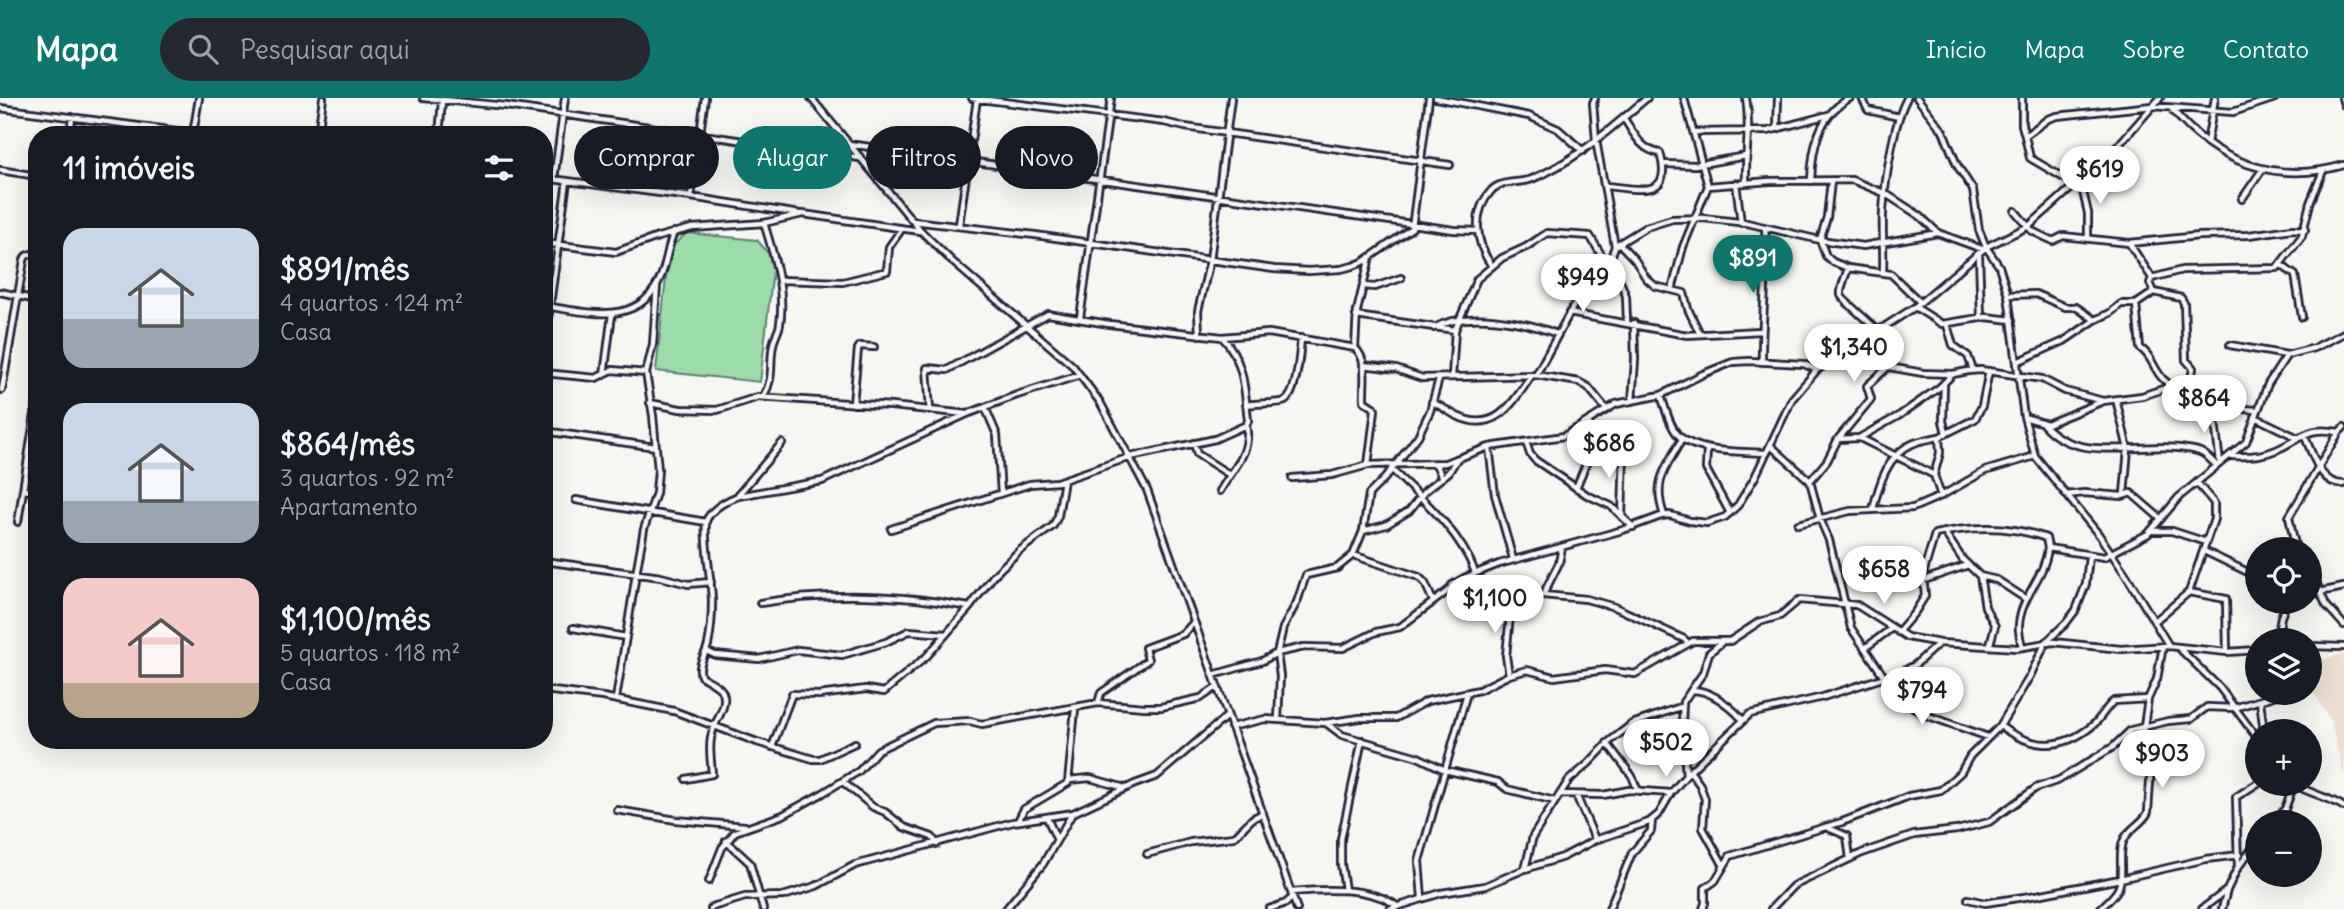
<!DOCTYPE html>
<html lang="pt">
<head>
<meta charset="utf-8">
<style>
  body { margin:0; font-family:Delius,sans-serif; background:#242831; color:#f1f3f6; height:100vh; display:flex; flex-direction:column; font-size:26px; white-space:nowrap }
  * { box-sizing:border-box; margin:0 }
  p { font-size:23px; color:#9ea1a6 }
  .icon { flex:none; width:38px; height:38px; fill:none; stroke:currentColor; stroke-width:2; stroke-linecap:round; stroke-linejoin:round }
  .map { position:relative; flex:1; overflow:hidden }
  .drawer { position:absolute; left:28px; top:28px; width:525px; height:623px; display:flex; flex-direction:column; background:#171b24; border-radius:28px; box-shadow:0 7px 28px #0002 }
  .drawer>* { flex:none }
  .guide { position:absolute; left:574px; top:28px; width:665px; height:63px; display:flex; gap:14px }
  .tools { position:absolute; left:2245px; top:439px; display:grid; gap:14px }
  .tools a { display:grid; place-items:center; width:77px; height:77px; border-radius:50%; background:#171b24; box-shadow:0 7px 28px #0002; font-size:35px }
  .price { position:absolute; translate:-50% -60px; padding:0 16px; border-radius:24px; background:#fff; color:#222; font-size:23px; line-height:46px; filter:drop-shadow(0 2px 4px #0008) }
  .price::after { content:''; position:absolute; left:50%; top:42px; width:21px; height:16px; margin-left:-10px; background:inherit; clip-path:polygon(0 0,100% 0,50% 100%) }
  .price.current { background:#0f766e; color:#fff }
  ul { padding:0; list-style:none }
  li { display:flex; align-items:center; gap:21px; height:175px; padding:0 35px }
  li span { display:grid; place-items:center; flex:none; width:196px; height:140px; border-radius:21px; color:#555 }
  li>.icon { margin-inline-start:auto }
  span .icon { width:84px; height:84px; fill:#fffc; stroke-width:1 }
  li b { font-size:30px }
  h2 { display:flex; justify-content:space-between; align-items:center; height:84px; padding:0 35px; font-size:30px }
  .pill { padding:0 24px; border-radius:32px; background:#171b24; box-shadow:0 7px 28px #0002; font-size:24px; line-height:63px }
  .pill.current { background:#0f766e; color:#fff }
  header { display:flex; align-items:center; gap:42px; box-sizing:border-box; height:98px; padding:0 35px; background:#0f766e; color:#fff }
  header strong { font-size:33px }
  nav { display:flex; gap:38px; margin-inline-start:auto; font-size:24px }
  .search { width:490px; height:63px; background:#242831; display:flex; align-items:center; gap:18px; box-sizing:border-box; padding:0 24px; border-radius:38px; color:#9ea1a6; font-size:26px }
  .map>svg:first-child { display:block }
  .built { fill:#ede0d2 }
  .green { fill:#9adda9; stroke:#5e8072; stroke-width:2 }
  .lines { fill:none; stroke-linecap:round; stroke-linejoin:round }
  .minor-casing { stroke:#22223b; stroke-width:10 }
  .minor { stroke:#f6f6f2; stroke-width:4.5 }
</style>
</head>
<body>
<header>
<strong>Mapa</strong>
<div class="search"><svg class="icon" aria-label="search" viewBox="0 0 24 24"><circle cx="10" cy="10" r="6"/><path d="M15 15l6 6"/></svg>Pesquisar aqui</div>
<nav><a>Início</a><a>Mapa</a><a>Sobre</a><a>Contato</a></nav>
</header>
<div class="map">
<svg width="2344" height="811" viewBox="0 0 2344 811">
  <rect width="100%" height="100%" fill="#f6f6f2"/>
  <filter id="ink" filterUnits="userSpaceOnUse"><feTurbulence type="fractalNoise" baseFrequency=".0143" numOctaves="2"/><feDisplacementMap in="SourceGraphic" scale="14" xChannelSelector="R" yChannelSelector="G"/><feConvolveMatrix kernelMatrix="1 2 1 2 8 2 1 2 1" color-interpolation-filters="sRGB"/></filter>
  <g filter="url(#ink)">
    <path class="built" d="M2344 556V678L2330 621 2310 589V564Z"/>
    <path class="green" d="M687 135 757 142 774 162 760 284 656 273 669 151Z"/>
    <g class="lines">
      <defs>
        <path id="minor" d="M423 0 506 8 860 60
          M811 0 921 133 954 165 1073 268 1100 304 1147 392 1297 811
          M972 0 1164 24 1185 29 1450 67
          M1436 0 1529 18 1558 31 1583 53
          M1746 0C1751 29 1745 55 1746 84
          M1862 0 1868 12 1899 19
          M1917 0 1943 33 1957 67 1973 92 1979 132 1986 149 1999 168 2008 197 2024 319 2035 358 2099 437 2126 477 2169 548
          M2022 0V27L2025 38 2048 21 2057 18 2152 8 2233 14 2275 0
          M2342 0 2344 7
          M0 10 208 37
          M2171 10C2215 64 2275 87 2344 67
          M1777 31 1778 0
          M1695 34 1768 33 1828 17
          M193 36 199 0
          M70 37 72 19
          M318 37 323 0
          M439 37 442 3
          M2025 38 2030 60 2074 86
          M2207 45 2215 0
          M849 46 1454 132 1477 133
          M1663 66 1695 67 1746 58
          M0 72 37 78
          M544 80 691 99 800 116
          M554 81 565 0
          M2080 81 2088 115V140
          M1811 83C1812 50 1818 17 1850 0
          M1831 83 1827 119 1820 142 1826 158 1833 164 1848 170 1891 176 1920 204
          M1736 85 1741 125
          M1605 88C1637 90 1674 103 1660 55 1640 52 1634 35 1623 19
          M1708 88 1770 83 1852 82 1886 96 1920 118 1938 135
          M691 99 705 0
          M2242 101 2262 72
          M2015 113 2032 133 2053 143 2063 138 2129 145 2199 138 2249 137 2292 131 2305 132
          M913 123 1035 137 1274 171 1309 173 1341 171 1353 168 1363 164 1412 130 1429 0
          M959 127 977 1
          M544 145 616 154 658 139 692 130 764 125 803 116 920 133
          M1619 145 1635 162 1646 180 1655 188 1684 195 1688 211 1700 236
          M2129 145 2152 180
          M1615 148 1646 129 1672 121 1703 120 1747 125 1820 142 1863 148 1938 135 1982 151
          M1979 156 1981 220
          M1611 160 1626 198 1627 224
          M2281 167 2295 177 2302 219
          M1492 168C1476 146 1471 116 1491 93 1500 82 1519 86 1532 81 1576 63 1611 30 1647 0
          M1848 170C1846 178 1840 189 1841 197 1842 202 1871 225 1877 232
          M1883 174C1884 154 1882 134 1883 113 1885 83 1893 26 1907 0
          M780 182 843 184 887 173 889 149 901 132
          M1363 188 1375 189 1401 180
          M1672 192 1683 149 1708 88 1684 0
          M0 194 37 202
          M2154 194 2181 200 2184 205 2186 262 2193 270 2188 299
          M2008 197 2036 196 2065 209H2076L2095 222 2110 215 2121 206H2136L2154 194 2150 185 2152 180 2182 172 2277 170 2302 138 2310 105 2323 73
          M2136 206 2140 250C2151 256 2154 272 2163 281 2189 307 2223 309 2257 312
          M544 208C589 214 641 231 662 176 667 162 668 148 674 134
          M1915 209 1942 226 1986 219 2012 222
          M1569 215 1687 237 1761 233
          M1356 218 1455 232
          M1080 220 1111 0
          M1947 227 1953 247 1968 258 1973 272
          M1434 230C1466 212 1524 223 1557 236
          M1199 237 1198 213 1210 162 1231 0
          M2230 247 2287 257
          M544 250 567 83
          M1762 264C1761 218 1769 175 1765 130
          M2017 264 2064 243 2095 222
          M1363 267 1396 271 1422 280 1536 277 1579 284 1588 289 1606 311
          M1889 269 1923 275 1953 276
          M544 275 596 280 612 272 646 275
          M604 277 612 216
          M1536 277 1580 196 1598 172 1611 160 1615 148 1596 42 1593 5 1595 0
          M1452 279 1455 232 1477 181 1502 160 1526 149 1547 135 1590 138 1605 163
          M1944 285 1943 323 1946 335
          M2 292 24 162 26 158 37 154
          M1661 297C1665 310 1670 329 1679 338 1698 356 1743 353 1767 355
          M763 299C775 279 769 268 773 247 774 240 779 233 780 226 785 191 774 158 764 125
          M2116 301 2128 351 2124 396
          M1632 303 1635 262 1634 225
          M1432 304C1441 308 1449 314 1457 318 1496 337 1513 304 1532 277
          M650 305 680 311 717 312 758 299 891 308 967 316
          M853 306 858 251 860 248 874 249
          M1246 307C1255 305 1279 306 1285 303 1297 296 1300 253 1301 240
          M2213 307 2220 365
          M985 309 997 337 1001 395
          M930 312 927 270 947 272 1048 216 1109 226 1222 239 1269 235 1355 250
          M2024 319 2047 326 2103 303 2142 298 2172 288
          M2255 319 2298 340
          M2043 326C2076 365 2135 345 2179 350 2185 351 2194 351 2200 354 2206 356 2212 363 2217 368
          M544 333 656 349
          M2304 337C2313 355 2319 387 2344 386
          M1860 340 1934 377
          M1838 341 1871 301 1867 288 1890 267 1891 250 1871 236
          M1526 344 1530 356 1535 362 1587 397 1611 408 1633 429
          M1194 345 1197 356 1230 377
          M1771 348 1810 383
          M1489 349 1495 397 1513 461
          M1591 349 1624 352 1622 419
          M1707 351 1706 371 1730 415
          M2232 358C2247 359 2262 358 2276 352 2304 340 2305 328 2339 334L2344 329
          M1436 366 1442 380
          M1368 367 1375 312 1373 309 1364 303C1363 285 1369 263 1355 250L1357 213 1370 159
          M1391 371C1423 402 1459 432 1475 474
          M1292 380 1332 377 1368 367 1445 365 1489 349 1564 338 1616 306 1661 297 1703 276 1733 264 1749 263 1804 266 1817 272
          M1576 390 1591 354 1589 325
          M24 392 37 394
          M1220 393C1233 370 1252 355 1246 327
          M738 397 782 345
          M2066 397 2084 395 2122 398 2131 395 2161 421
          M1941 398 1934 377 1940 355 1939 339 1975 321 1982 308 1989 273
          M576 402 706 424
          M1873 411C1879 387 1887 357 1912 346 1920 342 1930 341 1939 339
          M1664 417C1652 383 1666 370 1682 341
          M18 424 37 303
          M1798 426 1850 413 1913 410 1941 398 1985 373 2035 358
          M891 431 1030 386 1057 384 1130 359 1215 341 1246 327 1248 323C1245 293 1244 261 1222 239
          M1363 433 1386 427 1409 413 1425 393 1449 374 1457 361
          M2153 433H2172L2206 444
          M1945 435 1963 462 1980 478 1997 482 2026 501
          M2296 452 2289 419 2339 334
          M2204 453 2258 479
          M1353 457 1419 479 1425 485 1433 503
          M544 463 661 479 688 486 711 484
          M2310 470 2326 507 2344 527
          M1980 478 1985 509 1995 528 1990 546
          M1924 482 1968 467
          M1449 492 1512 497H1543L1559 465 1562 449
          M2189 494 2226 501 2227 554
          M2310 496 2344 489
          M1543 497 1586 501 1615 509 1684 541 1688 545
          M760 505C829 494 900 496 969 509
          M2155 523 2189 494 2214 421V405L2197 385
          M573 530 626 539
          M1898 534 1915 514 1925 498 1923 476 1935 436C1971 428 2011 427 2046 440L2048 450 2104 459 2148 436 2179 399 2246 344 2268 286 2287 257 2314 250 2344 235
          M2277 542 2281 519 2287 504
          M2310 548 2344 549
          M2022 549C2021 542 2018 534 2019 527 2021 498 2045 479 2048 450
          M1865 550 1892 530
          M2179 550 2220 590 2258 641
          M706 553 715 557 759 561 798 552 842 557 886 544 909 533 946 536
          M1213 577 1262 563 1277 555 1283 530 1297 504 1306 477 1337 470 1353 457 1363 433 1369 396 1385 380 1418 338 1430 313 1439 281
          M1509 577 1506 558 1512 497
          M1889 579 1898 598 1923 616 1988 639
          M1885 580 1851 530 1829 442 1820 421 1810 383 1827 363 1838 341 1859 340 1900 317 1940 289 1953 276 1968 273 1981 272 2042 281 2065 293 2103 303
          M544 592 603 599 674 613 757 644 813 661H820L855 645
          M1692 592C1712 592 1730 608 1743 622
          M616 601 636 476 644 431 656 395 658 372 653 318 646 275 653 246 657 187
          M2260 603 2264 634
          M1098 605 1101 595 1148 562 1145 550 1183 536 1194 524
          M1278 622 1280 578 1277 555 1304 549 1343 550 1376 534 1400 529 1449 492 1452 487 1464 480 1499 466 1623 432 1661 418 1670 417 1690 423 1707 425 1725 419 1738 407 1755 379 1792 301 1817 272 1915 209 1986 149 2029 128 2115 51 2160 0
          M1326 625 1342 637 1418 659 1445 672 1498 684 1507 691 1555 703
          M2000 628C2032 651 2061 653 2092 628 2101 621 2105 610 2114 603L2148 601
          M1231 629 1265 621 1325 625 1360 620H1396L1427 603 1479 592 1509 577 1527 572 1554 579 1605 572 1635 576 1693 543H1730L1759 524 1780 518 1799 502 1857 507 1907 539 1940 545 2017 550 2053 544 2121 551 2169 548 2227 554 2258 552
          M1607 645 1632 678 1638 693
          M772 649 792 596 819 597 866 591 884 594 927 558 970 509 994 477 1019 453 1053 428 1058 418 1064 382
          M1690 673 1700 687 1705 701 1703 730 1724 768
          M1686 677 1682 627 1683 604 1703 575 1709 555 1721 545
          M686 681 712 676C711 662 708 646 713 632 716 622 728 607 723 595 721 588 707 582 701 578 697 567 705 558 708 547 711 533 712 517 712 503 712 488 702 430 707 421 713 410 727 402 738 398L822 383 967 316 1017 297 1080 277
          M1069 682 1090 680 1125 690
          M843 684 873 709 885 714 904 729 932 739 937 746
          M2294 686C2310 696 2330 699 2344 709
          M1561 696 1603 697 1629 692 1671 695
          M1576 697 1595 741
          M617 712 676 722 745 728
          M1047 720 1057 742
          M1018 723 1024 711 1068 685 1075 611
          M2273 724 2285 711 2294 686
          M1826 729 1847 738 1850 761
          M726 743 750 765 763 811
          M1147 756 1191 744 1234 739 1252 721 1263 715
          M2239 768 2258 743
          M1525 771 1533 738 1569 682 1588 666 1610 643 1632 626 1683 608
          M709 783 722 750 735 734 783 717 823 695 859 673 878 652 934 625 970 623 982 626 1098 605 1144 609H1161L1201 600 1217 589
          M1345 792 1341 766V741L1362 642
          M1291 794C1323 791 1370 788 1397 808
          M1422 800 1419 763 1467 595
          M1968 801 1985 805 2037 797 2120 781 2206 761 2239 757
          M711 811 712 809 745 799 783 798 816 788 855 767 1013 724 1073 715 1135 686 1157 678 1227 618
          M1006 811 1043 766 1072 716
          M1269 811 1286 805 1293 799
          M1390 811 1441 795 1485 788 1525 771 1563 759 1595 742 1649 724 1659 716 1671 695 1690 673 1750 616 1823 599 1904 573 1915 567 1939 545
          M1609 811 1632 755 1651 733 1652 723
          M1703 811 1705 805V790L1715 783 1730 758 1842 724 1909 698 1941 692 1961 674 1970 658 2000 628 2030 578 2046 544 2066 525 2076 512 2086 486 2089 458
          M1771 811 1793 788 1862 755 1914 737 1957 732 1989 724 2036 690 2059 682 2113 649 2131 632 2168 623 2191 621 2207 609 2234 610 2284 595
          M2100 811C2106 805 2116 797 2119 789 2124 775 2118 758 2123 744 2128 730 2143 726 2148 714L2151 668 2144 648V628L2148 601 2157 581 2163 548
          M2202 811 2227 792 2238 769 2236 699 2258 685
          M2222 811 2227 792"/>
      </defs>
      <use href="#minor" class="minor-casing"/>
      <use href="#minor" class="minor"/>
    </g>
  </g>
</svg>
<div class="tools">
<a><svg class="icon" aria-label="locate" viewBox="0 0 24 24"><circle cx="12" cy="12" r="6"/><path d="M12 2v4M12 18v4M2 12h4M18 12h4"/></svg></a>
<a><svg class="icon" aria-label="layers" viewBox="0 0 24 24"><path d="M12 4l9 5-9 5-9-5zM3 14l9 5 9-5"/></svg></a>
<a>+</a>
<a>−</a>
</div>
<b class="price" style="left:2100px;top:108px">$619</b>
<b class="price current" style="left:1753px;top:197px">$891</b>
<b class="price" style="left:1583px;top:216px">$949</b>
<b class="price" style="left:1854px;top:286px">$1,340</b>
<b class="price" style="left:2204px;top:337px">$864</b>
<b class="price" style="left:1609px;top:382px">$686</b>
<b class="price" style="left:1884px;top:508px">$658</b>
<b class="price" style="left:1495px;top:537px">$1,100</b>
<b class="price" style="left:1922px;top:629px">$794</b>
<b class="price" style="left:1666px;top:681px">$502</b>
<b class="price" style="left:2162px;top:692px">$903</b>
<div class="guide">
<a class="pill">Comprar</a>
<a class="pill current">Alugar</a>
<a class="pill">Filtros</a>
<a class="pill">Novo</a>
</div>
<section class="drawer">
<h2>11 imóveis<svg class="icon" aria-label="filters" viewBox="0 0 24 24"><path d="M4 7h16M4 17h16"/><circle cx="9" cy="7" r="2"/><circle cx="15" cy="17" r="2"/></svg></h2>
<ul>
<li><span style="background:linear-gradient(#c9d6e8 65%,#9aa5b1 0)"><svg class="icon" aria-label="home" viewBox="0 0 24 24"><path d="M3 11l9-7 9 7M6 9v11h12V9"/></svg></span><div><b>$891/mês</b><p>4 quartos · 124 m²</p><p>Casa</p></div></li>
<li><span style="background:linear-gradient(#c9d6e8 70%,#9aa5b1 0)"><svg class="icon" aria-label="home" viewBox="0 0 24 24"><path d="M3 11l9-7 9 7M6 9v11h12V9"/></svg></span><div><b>$864/mês</b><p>3 quartos · 92 m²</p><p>Apartamento</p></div></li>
<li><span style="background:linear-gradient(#f6c9c9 75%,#b9a48a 0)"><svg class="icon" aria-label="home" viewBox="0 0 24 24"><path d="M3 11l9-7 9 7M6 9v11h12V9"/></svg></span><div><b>$1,100/mês</b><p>5 quartos · 118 m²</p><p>Casa</p></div></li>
</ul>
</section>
</div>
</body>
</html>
